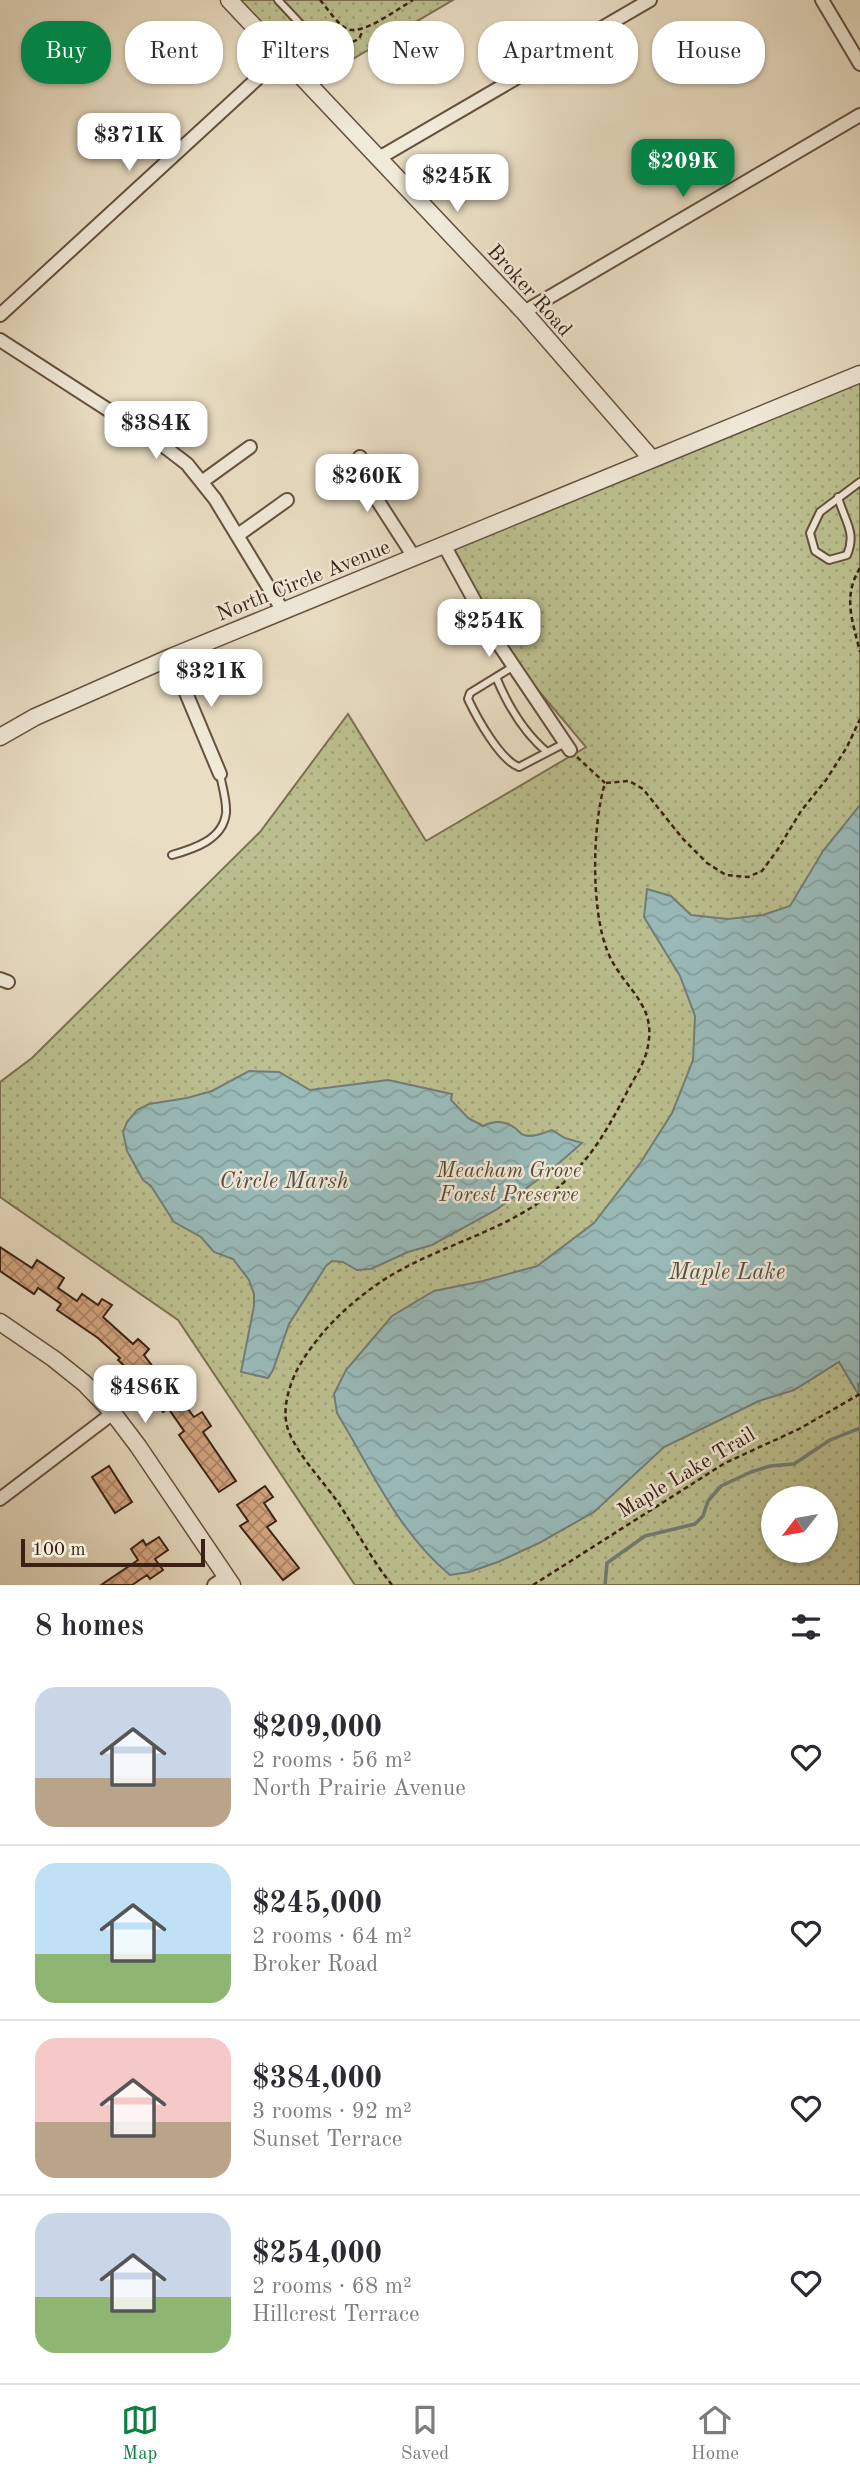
<!DOCTYPE html>
<html lang="en">
<head>
<meta charset="utf-8">
<style>
  body { margin:0; font-family:"Old Standard TT",serif; background:#f2f2f3; color:#2b2b33; height:100vh; display:flex; flex-direction:column; font-size:26px; white-space:nowrap }
  * { box-sizing:border-box; margin:0 }
  p { font-size:23px; color:#7c7c81 }
  .icon { flex:none; width:38px; height:38px; fill:none; stroke:currentColor; stroke-width:2; stroke-linecap:round; stroke-linejoin:round }
  .map { position:relative; height:1585px; overflow:hidden }
  .sheet { display:flex; flex-direction:column; background:#fff; flex:1 }
  .sheet>* { flex:none }
  .top-card { position:absolute; left:21px; top:21px; width:819px; height:63px; display:flex; gap:14px }
  .needle { width:46px; rotate:239deg }
  .buttons { position:absolute; left:761px; top:1486px; display:grid; gap:14px }
  .buttons a { display:grid; place-items:center; width:77px; height:77px; border-radius:50%; background:#fff; box-shadow:0 2px 5px #0004; font-size:35px }
  .scale { position:absolute; left:21px; bottom:18px; width:184px; box-sizing:border-box; padding-left:7px; border:4px solid #3b2013; border-top:0; font-size:19px; line-height:24px; white-space:nowrap; color:#3b2013; -webkit-text-stroke:5px #f1ead9; paint-order:stroke }
  .price { position:absolute; translate:-50% -60px; padding:0 16px; border-radius:14px; background:#fff; color:#222; font-size:23px; line-height:46px; filter:drop-shadow(0 2px 4px #0008) }
  .price::after { content:''; position:absolute; left:50%; top:42px; width:21px; height:16px; margin-left:-10px; background:inherit; clip-path:polygon(0 0,100% 0,50% 100%) }
  .price.on { background:#0b8043; color:#fff }
  ul { padding:0; list-style:none }
  li { display:flex; align-items:center; gap:21px; height:175px; padding:0 35px }
  li+li { border-top:2px solid #e1e1e2 }
  li span { display:grid; place-items:center; flex:none; width:196px; height:140px; border-radius:21px; color:#555 }
  li>.icon { margin-inline-start:auto }
  span .icon { width:84px; height:84px; fill:#fffc; stroke-width:1 }
  li b { font-size:30px }
  h2 { display:flex; justify-content:space-between; align-items:center; height:84px; padding:0 35px; font-size:30px }
  .chip { padding:0 24px; border-radius:28px; background:#fff; box-shadow:0 2px 5px #0004; font-size:24px; line-height:63px }
  .chip.on { background:#0b8043; color:#fff }
  .dock { display:flex; justify-content:space-around; align-items:center; height:98px; border-top:2px solid #e1e1e2; background:#fff; font-size:19px; color:#7c7c81 }
  .dock a { display:grid; justify-items:center; gap:4px }
  .dock .on { color:#0b8043 }
  .map>svg:first-child { display:block }
  .park { fill:url(#park-dots); stroke:#7c7052; stroke-width:2; fill-rule:evenodd }
  .water { fill:url(#water-waves); stroke:#737d77; stroke-width:2 }
  .lines { fill:none; stroke-linecap:round; stroke-linejoin:round }
  .stream { stroke:#737d77; stroke-width:3.5 }
  .building { fill:url(#building-cross-hatch); stroke:#3b2013; stroke-width:2 }
  .service-casing { stroke:#66503f; stroke-width:10 }
  .minor-casing { stroke:#66503f; stroke-width:16 }
  .tertiary-casing { stroke:#66503f; stroke-width:19 }
  .path { stroke:#3b2013; stroke-width:2.5; stroke-dasharray:5 3.5; stroke-linecap:butt }
  .service { stroke:#f1ead9; stroke-width:6 }
  .minor { stroke:#f1ead9; stroke-width:12 }
  .tertiary { stroke:#f1ead9; stroke-width:16 }
  .labels { text-anchor:middle; stroke-width:5; stroke-linejoin:round; paint-order:stroke }
  .street-label { font-size:21px; fill:#3b2013; stroke:#f1ead9 }
  .park-label { font-size:21px; font-style:italic; fill:#5b4832; stroke:#f1ead9 }
  .water-label { font-size:23px; font-style:italic; fill:#574e45; stroke:#f1ead9 }
</style>
</head>
<body>
<div class="map">
<svg width="860" height="1585" viewBox="0 0 860 1585">
  <defs>
    <pattern id="park-dots" width="8" height="8" patternUnits="userSpaceOnUse" patternTransform="scale(1.75)"><rect width="8" height="8" fill="#bcc090"/><path d="M2 2h.1M6 6h.1" fill="none" stroke="#a2a57b" stroke-width="1.8" stroke-linecap="round"/></pattern>
    <pattern id="water-waves" width="16" height="10" patternUnits="userSpaceOnUse" patternTransform="scale(1.75)"><rect width="16" height="10" fill="#99bbba"/><path d="M0 5q4-4 8 0t8 0" fill="none" stroke="#85a09f"/></pattern>
    <pattern id="building-cross-hatch" width="8" height="8" patternUnits="userSpaceOnUse" patternTransform="scale(1.75)"><rect width="8" height="8" fill="#d6a884"/><path d="M0 0l8 8M0 8l8-8" fill="none" stroke="#af886b"/></pattern>
  </defs>
  <rect width="100%" height="100%" fill="#e9dec4"/>
  <filter id="stains"><feTurbulence type="fractalNoise" baseFrequency=".00286" numOctaves="4"/><feColorMatrix values="0 0 0 0 .2 0 0 0 0 .09 0 0 0 0 .02 0 0 0 .5 -.17"/></filter>
  <radialGradient id="worn" r=".72"><stop offset=".6" stop-color="#630" stop-opacity="0"/><stop offset="1" stop-color="#630" stop-opacity=".3"/></radialGradient>
  <path class="park" d="M235 0H453L312 83Z
    M860 375V1585H355L178 1320 0 1197V1082L32 1058 260 832 348 714 426 841 586 747 496 640 444 545ZM774 1498H826V1550H774Z"/>
  <path class="water" d="M860 805V1385L858 1384 860 1397 839 1362 794 1390 759 1401 664 1447 594 1512 539 1543 498 1562 469 1572 450 1575C398 1532 371 1469 337 1413L334 1394 346 1370 392 1316 434 1291 483 1281 537 1266 594 1223 641 1162 672 1113 693 1060 695 1016 680 976 644 917 647 889 671 896 691 915 728 919 763 915 790 906 823 851Z
    M249 1071 279 1072 310 1090 388 1080 452 1094 451 1100 468 1118 483 1126C493 1121 505 1120 515 1128 519 1131 520 1134 524 1135 532 1138 544 1133 552 1130L565 1138 582 1143 551 1170 496 1210 432 1245 408 1252 371 1269 357 1270 343 1262 332 1261 326 1266 289 1324 273 1370 268 1378 241 1372 254 1306V1294L249 1280 233 1259 214 1252 201 1237 174 1222 151 1186 143 1180 127 1151 123 1132 127 1122 137 1110 149 1104 187 1098 212 1091Z"/>
  <g class="lines">
    <path class="stream" d="M605 1585 607 1563 645 1536 695 1524 703 1516 708 1501 721 1486 751 1472 770 1466 794 1464 830 1440 860 1428"/>
  </g>
  <path class="building" d="M0 1247 32 1268 37 1260 64 1278 58 1288 77 1301 82 1294 98 1305 102 1299 112 1305 103 1317 133 1344 138 1339 149 1349 144 1355 185 1409 187 1408 194 1417 202 1412 211 1426 203 1432 236 1481 219 1492 179 1435 184 1431 168 1408 163 1412 130 1371 118 1360 120 1358 98 1338 57 1310 61 1304 38 1288 34 1294 0 1271Z
    M109 1466 132 1502 115 1513 92 1477Z
    M265 1486 273 1497 264 1503 276 1521 267 1527 299 1568 283 1580 240 1526 248 1521 237 1505Z
    M159 1537 168 1550 155 1559 163 1570 150 1579 147 1575 132 1585H101L138 1560 131 1549 143 1540 146 1545Z"/>
  <g class="lines">
    <defs>
      <path id="service" d="M278 0 320 45 299 72
        M838 497C844 520 857 532 847 555L829 560 815 551 810 533 820 512 860 482
        M514 666 470 693 468 699C477 718 500 760 519 767L565 743
        M496 677C508 706 523 732 547 752
        M172 855C193 849 223 840 226 813 227 801 222 786 220 774"/>
      <path id="minor" d="M822 0 860 64
        M379 158 650 0
        M524 312 860 115
        M0 315 282 56
        M0 340 161 444 187 464 215 499 283 611
        M360 457 363 478 414 557
        M203 481 250 447
        M238 535 287 500
        M444 545 496 640 570 750
        M171 657 220 774
        M0 979 8 982
        M0 1499 113 1413
        M214 1585 226 1577"/>
      <path id="tertiary" d="M229 0 524 312 651 458
        M0 737 35 717 171 657 860 374
        M0 1322 54 1359 84 1383 113 1413 138 1446 232 1585"/>
    </defs>
    <use href="#service" class="service-casing"/>
    <use href="#minor" class="minor-casing"/>
    <use href="#tertiary" class="tertiary-casing"/>
    <path class="path" d="M320 0C328 9 337 24 347 29 362 36 399 8 413 0
      M317 65 343 46 359 39 363 30
      M860 568C842 597 853 622 860 652
      M577 757 605 783
      M606 783 629 781 643 789 683 839 707 863 726 875 748 877 762 871 778 849 801 811 826 780 847 747 860 719
      M392 1585C371 1559 356 1529 337 1501 322 1480 298 1455 289 1432 281 1413 288 1388 297 1370 322 1324 369 1284 416 1262 461 1240 509 1226 548 1196 588 1164 604 1136 627 1092 633 1080 642 1067 646 1054 661 1003 622 990 607 950 591 909 592 826 605 783
      M533 1585 725 1463 799 1429 860 1394"/>
    <use href="#service" class="service"/>
    <use href="#minor" class="minor"/>
    <use href="#tertiary" class="tertiary"/>
  </g>
  <g class="labels">
    <g class="street-label">
      <text transform="translate(530 290) rotate(48)" y="7">Broker Road</text>
      <text transform="translate(303 580) rotate(-22)" y="7">North Circle Avenue</text>
      <text transform="translate(686 1472) rotate(-31)" y="7">Maple Lake Trail</text>
    </g>
    <g class="park-label">
      <text x="509" y="1177">Meacham Grove<tspan x="509" dy="24">Forest Preserve</tspan></text>
    </g>
    <g class="water-label">
      <text x="284" y="1188">Circle Marsh</text>
      <text x="727" y="1279">Maple Lake</text>
    </g>
  </g>
  <rect width="100%" height="100%" filter="url(#stains)"/>
  <rect width="100%" height="100%" fill="url(#worn)"/>
</svg>
<div class="buttons">
<a><svg class="needle" viewBox="-14 -14 28 28"><path d="M0-13l5 13h-10z" fill="#e53935"/><path d="M0 13l5-13h-10z" fill="#7c7c81"/></svg></a>
</div>
<div class="scale">100 m</div>
<b class="price" style="left:129px;top:173px">$371K</b>
<b class="price on" style="left:683px;top:199px">$209K</b>
<b class="price" style="left:457px;top:214px">$245K</b>
<b class="price" style="left:156px;top:461px">$384K</b>
<b class="price" style="left:367px;top:514px">$260K</b>
<b class="price" style="left:489px;top:659px">$254K</b>
<b class="price" style="left:211px;top:709px">$321K</b>
<b class="price" style="left:145px;top:1425px">$486K</b>
<div class="top-card">
<a class="chip on">Buy</a>
<a class="chip">Rent</a>
<a class="chip">Filters</a>
<a class="chip">New</a>
<a class="chip">Apartment</a>
<a class="chip">House</a>
</div>
</div>
<section class="sheet">
<h2>8 homes<svg class="icon" aria-label="filters" viewBox="0 0 24 24"><path d="M4 7h16M4 17h16"/><circle cx="9" cy="7" r="2"/><circle cx="15" cy="17" r="2"/></svg></h2>
<ul>
<li><span style="background:linear-gradient(#c9d6e8 65%,#b9a48a 0)"><svg class="icon" aria-label="home" viewBox="0 0 24 24"><path d="M3 11l9-7 9 7M6 9v11h12V9"/></svg></span><div><b>$209,000</b><p>2 rooms · 56 m²</p><p>North Prairie Avenue</p></div><svg class="icon" aria-label="heart" viewBox="0 0 24 24"><path d="M12 20l-8-8c-3-5 5-10 8-4 3-6 11-1 8 4z"/></svg></li>
<li><span style="background:linear-gradient(#bfe0f5 65%,#8fb573 0)"><svg class="icon" aria-label="home" viewBox="0 0 24 24"><path d="M3 11l9-7 9 7M6 9v11h12V9"/></svg></span><div><b>$245,000</b><p>2 rooms · 64 m²</p><p>Broker Road</p></div><svg class="icon" aria-label="heart" viewBox="0 0 24 24"><path d="M12 20l-8-8c-3-5 5-10 8-4 3-6 11-1 8 4z"/></svg></li>
<li><span style="background:linear-gradient(#f6c9c9 60%,#b9a48a 0)"><svg class="icon" aria-label="home" viewBox="0 0 24 24"><path d="M3 11l9-7 9 7M6 9v11h12V9"/></svg></span><div><b>$384,000</b><p>3 rooms · 92 m²</p><p>Sunset Terrace</p></div><svg class="icon" aria-label="heart" viewBox="0 0 24 24"><path d="M12 20l-8-8c-3-5 5-10 8-4 3-6 11-1 8 4z"/></svg></li>
<li><span style="background:linear-gradient(#c9d6e8 60%,#8fb573 0)"><svg class="icon" aria-label="home" viewBox="0 0 24 24"><path d="M3 11l9-7 9 7M6 9v11h12V9"/></svg></span><div><b>$254,000</b><p>2 rooms · 68 m²</p><p>Hillcrest Terrace</p></div><svg class="icon" aria-label="heart" viewBox="0 0 24 24"><path d="M12 20l-8-8c-3-5 5-10 8-4 3-6 11-1 8 4z"/></svg></li>
</ul>
</section>
<nav class="dock">
<a class="on"><svg class="icon" aria-label="map" viewBox="0 0 24 24"><path d="M3 6l6-2 6 2 6-2v14l-6 2-6-2-6 2zM9 4v14M15 6v14"/></svg>Map</a>
<a><svg class="icon" aria-label="saved" viewBox="0 0 24 24"><path d="M7 4h10v16l-5-4-5 4z"/></svg>Saved</a>
<a><svg class="icon" aria-label="home" viewBox="0 0 24 24"><path d="M3 11l9-7 9 7M6 9v11h12V9"/></svg>Home</a>
</nav>
</body>
</html>
